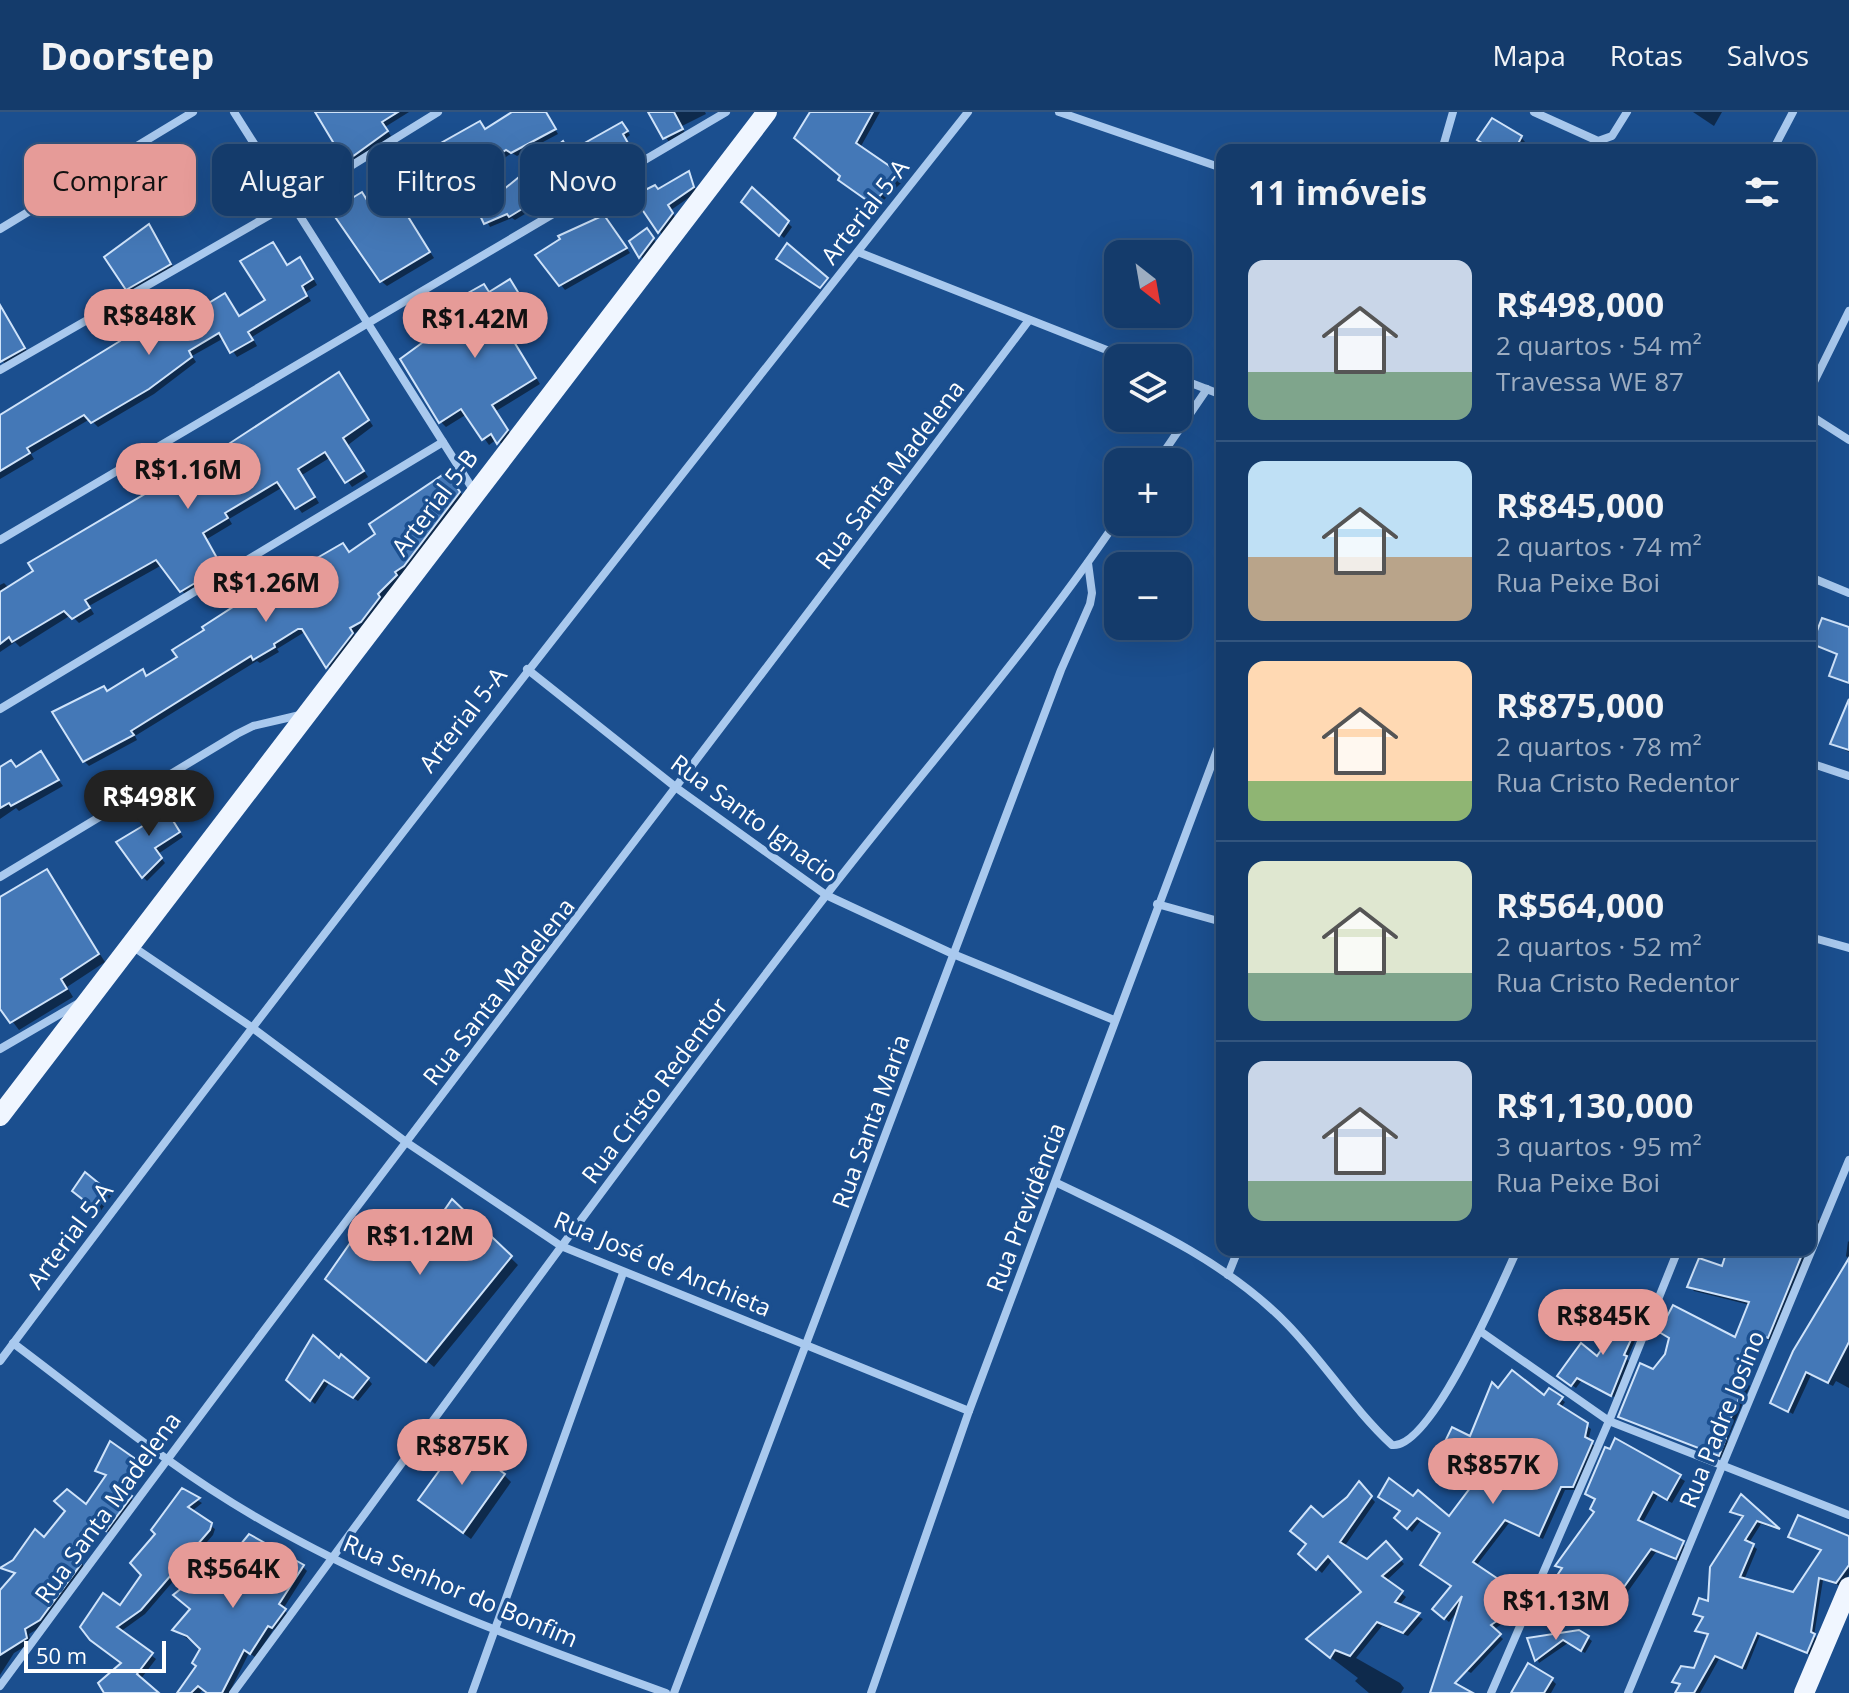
<!DOCTYPE html>
<html lang="pt">
<meta charset="utf-8">
<style>
:root{--surface:#143b6b;--page:#1d4271;--text:#f1f3f6;--muted:#9dadc1;--line:#33557e;--accent:#e69b98}
body{margin:0;font-family:"Open Sans",sans-serif;background:var(--page);color:var(--text);height:100vh;display:flex;flex-direction:column;font-size:30px;white-space:nowrap}
*{box-sizing:border-box;margin:0}
p{font-size:26px;color:var(--muted)}
.icon{flex:none;width:44px;height:44px;fill:none;stroke:currentColor;stroke-width:2;stroke-linecap:round;stroke-linejoin:round}
.map{position:relative;flex:1;overflow:hidden}
.drawer{position:absolute;left:1216px;top:32px;width:600px;height:1112px;display:flex;flex-direction:column;background:var(--surface);border-radius:16px;box-shadow:0 8px 32px #0002,0 0 0 2px var(--line)}
.drawer>*{flex:none}
.banner{position:absolute;left:24px;top:32px;width:760px;height:72px;display:flex;gap:16px}
.needle{width:52px;rotate:149deg}
.tools{position:absolute;left:1104px;top:128px;display:grid;gap:16px}
.tools a{display:grid;place-items:center;width:88px;height:88px;border-radius:16px;background:var(--surface);box-shadow:0 8px 32px #0002,0 0 0 2px var(--line);font-size:40px}
.scale{position:absolute;left:24px;bottom:20px;width:142px;box-sizing:border-box;padding-left:8px;border:4px solid #fff;border-top:0;font-size:22px;line-height:28px;white-space:nowrap;color:#fff;-webkit-text-stroke:6px #1b4f8f;paint-order:stroke}
.price{position:absolute;translate:-50% -68px;padding:0 18px;border-radius:28px;background:var(--accent);color:#111;font-size:26px;line-height:52px;filter:drop-shadow(0 2px 4px #0008)}
.price::after{content:'';position:absolute;left:50%;top:48px;width:24px;height:18px;margin-left:-12px;background:inherit;clip-path:polygon(0 0,100% 0,50% 100%)}
.price.on{background:#222;color:#fff}
ul{padding:0;list-style:none}
li{display:flex;align-items:center;gap:24px;height:200px;padding:0 32px}
li+li{border-top:2px solid var(--line)}
li span{display:grid;place-items:center;flex:none;width:224px;height:160px;border-radius:16px;color:#555}
li>.icon{margin-inline-start:auto}
span .icon{width:96px;height:96px;fill:#fffc;stroke-width:1}
li b{font-size:34px}
h2{display:flex;justify-content:space-between;align-items:center;height:96px;padding:0 32px;font-size:34px}
.chip{padding:0 28px;border-radius:16px;background:var(--surface);box-shadow:0 8px 32px #0002,0 0 0 2px var(--line);font-size:28px;line-height:72px}
.chip.on{background:var(--accent);color:#111}
header{display:flex;align-items:center;gap:48px;box-sizing:border-box;height:112px;padding:0 40px;background:var(--surface);border-bottom:2px solid var(--line)}
header strong{font-size:38px}
nav{display:flex;gap:44px;margin-inline-start:auto;font-size:28px}
.map>svg:first-child{display:block}
.shadow{fill:#0007}
.building{fill:#4478b7;stroke:#cfe3fa;stroke-width:2}
.lines{fill:none;stroke-linecap:round;stroke-linejoin:round}
.street{stroke:#a9c9ee;stroke-width:8}
.primary{stroke:#f0f6ff;stroke-width:20}
.labels{text-anchor:middle;dominant-baseline:central;stroke-width:7;stroke-linejoin:round;paint-order:stroke}
.street-label{font-size:24px;fill:#fff;stroke:#1b4f8f}
</style>
<header>
<strong>Doorstep</strong>
<nav><a>Mapa</a><a>Rotas</a><a>Salvos</a></nav>
</header>
<div class="map">
<svg width="1849" height="1581" viewBox="0 0 1849 1581">
<rect width="100%" height="100%" fill="#1b4f8f"/>
<!-- shadow -->
<g class="shadow">
<polygon points="315,0 409,0 385,15 391,24 350,53"/>
<polygon points="517,0 545,0 558,22 517,44 512,41 480,62 494,88 566,36 577,53 552,73 558,82 515,108 512,106 490,115 471,79 439,97 435,93 480,12 486,19"/>
<polygon points="649,0 705,0 706,2 682,14 685,22 669,30"/>
<polygon points="813,0 880,0 860,36 904,68 877,95 845,72"/>
<polygon points="1693,0 1722,0 1714,14"/>
<polygon points="625,16 630,23 625,27 636,46 623,52 611,36 589,52 577,37"/>
<polygon points="1521,25 1525,30 1521,38 1494,38"/>
<polygon points="688,62 697,80 671,98 676,107 663,124 636,85 658,79"/>
<polygon points="389,76 434,146 387,174 381,169 368,90"/>
<polygon points="752,78 792,115 784,126 748,94"/>
<polygon points="609,110 630,141 565,178 561,173"/>
<polygon points="149,114 174,156 132,181 127,176"/>
<polygon points="651,123 657,132 644,149 632,130"/>
<polygon points="272,132 288,154 300,147 305,152 317,173 306,180 311,189 252,225 257,234 237,245 224,226 192,244 196,250 154,282 98,315 90,307 31,342 34,347 0,367 0,304 144,215 150,222 230,189 240,205 268,189"/>
<polygon points="509,169 539,214 514,229 540,272 496,299 512,324 504,335 497,327 489,333 467,302 446,315 441,310 443,222 472,204 484,175 491,181"/>
<polygon points="5,204 28,241 6,253 0,246 0,207"/>
<polygon points="339,262 373,314 348,333 368,365 352,375 331,345 302,363 319,391 302,401 283,375 229,407 232,412 207,427 227,461 187,485 162,453 89,494 94,502 79,511 71,503 20,535 15,530 0,540 0,473 4,471 9,476 36,460 30,451 53,436 222,338"/>
<polygon points="452,367 464,386 409,458 398,465 401,469 382,488 384,491 366,514 354,522 357,527 332,559 307,521 303,521 277,537 279,540 260,551 257,549 135,624 137,628 89,654 84,649 108,581 142,560 148,565 179,546 256,483 263,492 307,467 343,433 350,441"/>
<polygon points="1849,514 1849,572 1831,563 1839,543 1814,532"/>
<polygon points="1849,613 1849,640 1832,632"/>
<polygon points="40,642 63,674 19,699 16,696 0,707 0,657 17,656"/>
<polygon points="163,693 183,725 158,742 165,751 147,769 143,765"/>
<polygon points="46,759 105,850 67,875 73,885 19,918 0,893 0,787"/>
<polygon points="106,1079 111,1084 100,1100 79,1084"/>
<polygon points="453,1090 518,1153 434,1255 335,1173 416,1144"/>
<polygon points="1810,1103 1822,1110 1810,1138"/>
<polygon points="1848,1129 1849,1130 1849,1147 1846,1144"/>
<polygon points="1729,1138 1810,1138 1772,1229 1761,1225 1747,1271 1750,1274 1727,1329 1730,1332 1723,1347 1620,1305 1667,1243 1671,1227 1661,1220 1736,1228 1750,1193 1694,1179 1690,1175 1723,1156"/>
<polygon points="1849,1149 1849,1276 1836,1269 1833,1274 1811,1263 1793,1302 1773,1291"/>
<polygon points="1638,1209 1642,1213 1627,1247 1630,1250 1616,1286 1582,1268 1576,1276 1564,1268 1597,1247"/>
<polygon points="368,1267 372,1272 358,1289 329,1271 315,1292 288,1268"/>
<polygon points="1498,1279 1561,1287 1565,1290 1561,1296 1591,1317 1588,1329 1595,1334 1577,1378 1565,1378 1543,1427 1509,1411 1476,1454 1510,1478 1495,1500 1506,1509 1493,1518 1503,1527 1471,1561 1448,1548 1460,1496 1449,1510 1438,1501 1453,1475 1442,1422 1421,1408 1412,1420 1400,1410 1413,1386 1450,1407 1481,1365 1441,1344 1471,1327"/>
<polygon points="1616,1329 1685,1369 1672,1391 1658,1383 1642,1412 1687,1435 1681,1450 1656,1440 1624,1485 1612,1479 1593,1497 1593,1501 1575,1511 1541,1492 1562,1459 1558,1454 1596,1401 1596,1388 1588,1381"/>
<polygon points="136,1349 140,1354 123,1379 135,1390 111,1422 105,1418 77,1439 85,1458 44,1513 29,1522 31,1531 14,1541 0,1563 0,1482 16,1463 3,1456 86,1395 108,1365 98,1358"/>
<polygon points="504,1363 511,1370 471,1427 428,1395"/>
<polygon points="1359,1372 1375,1390 1344,1435 1367,1449 1386,1432 1404,1452 1386,1469 1406,1485 1399,1494 1423,1507 1408,1524 1382,1514 1356,1546 1400,1571 1404,1576 1401,1581 1369,1581 1355,1569 1358,1566 1313,1532 1364,1480 1333,1447 1322,1461 1305,1446 1323,1408 1348,1387"/>
<polygon points="183,1379 202,1391 191,1400 215,1417 213,1423 145,1502 120,1520 156,1547 140,1568 156,1581 106,1581 123,1552 96,1531 144,1462 157,1422"/>
<polygon points="1742,1385 1777,1417 1761,1412 1749,1431 1757,1437 1744,1468 1794,1482 1822,1439 1791,1424 1849,1427 1849,1463 1841,1474 1823,1468 1814,1524 1818,1527 1811,1543 1760,1523 1746,1558 1719,1547 1700,1581 1677,1581 1681,1574 1674,1569 1695,1558 1709,1524 1697,1519 1704,1507 1696,1502 1710,1492 1744,1406 1732,1400"/>
<polygon points="212,1455 217,1464 303,1455 307,1459 283,1497 289,1503 277,1519 274,1517 255,1545 249,1541 229,1581 208,1581 203,1577 200,1581 179,1581 198,1554 203,1537 174,1518 192,1497"/>
<polygon points="1588,1526 1592,1529 1585,1541 1568,1531 1539,1551 1529,1528"/>
<polygon points="1552,1568 1556,1572 1551,1581 1513,1581"/>
</g>
<!-- building -->
<g class="building">
<polygon points="315,0 398,0 382,10 388,19 345,50"/>
<polygon points="512,0 546,0 556,17 511,41 506,38 477,57 492,87 563,29 574,48 550,68 555,77 509,105 507,102 484,112 467,76 434,94 409,49 480,9 485,17"/>
<polygon points="648,0 674,0 683,17 663,27"/>
<polygon points="810,0 873,0 856,31 901,62 872,92 838,68 840,64 794,26"/>
<polygon points="1492,6 1522,24 1515,38 1494,38 1477,28"/>
<polygon points="622,10 628,19 623,22 634,42 618,49 606,34 584,49 574,37"/>
<polygon points="689,59 694,75 668,93 673,101 658,121 633,84 655,73 658,77"/>
<polygon points="389,74 430,140 380,170 331,99 362,80 367,88"/>
<polygon points="752,75 789,109 779,124 741,90"/>
<polygon points="604,103 627,136 559,174 535,143 560,127 558,124"/>
<polygon points="149,112 171,152 126,178 104,145"/>
<polygon points="647,116 654,126 639,146 629,129"/>
<polygon points="273,130 287,153 300,145 313,167 302,174 307,184 248,220 253,228 230,241 219,221 189,239 192,245 149,277 91,311 84,303 27,336 30,341 0,359 0,303 120,229 117,224 134,214 138,216 144,212 149,221 199,190 202,195 225,181 239,204 265,188 240,149"/>
<polygon points="787,131 828,166 820,176 776,147"/>
<polygon points="510,167 535,208 510,223 536,266 492,293 508,318 497,332 491,322 482,328 461,297 439,311 400,247 441,217 442,220 470,203 459,186 484,172 489,180"/>
<polygon points="0,193 25,236 0,250"/>
<polygon points="339,260 369,308 343,326 364,359 345,371 325,340 298,357 315,385 295,397 277,370 225,401 228,406 203,421 222,455 180,480 156,448 85,488 90,496 72,507 64,499 12,530 9,525 0,532 0,480 33,459 28,451 221,337"/>
<polygon points="447,360 460,380 404,454 395,460 397,463 378,482 380,485 361,510 350,516 353,521 326,556 302,517 298,517 274,532 275,535 253,548 251,544 131,619 134,623 83,650 52,600 104,574 107,579 143,557 146,564 177,545 172,538 204,518 202,515 256,480 262,490 304,466 298,457 343,431 349,440 375,422 369,412"/>
<polygon points="1822,506 1849,515 1849,571 1829,564 1837,542 1812,532"/>
<polygon points="1849,587 1849,638 1830,632"/>
<polygon points="41,639 59,668 11,694 9,691 0,696 0,655 11,648 16,655"/>
<polygon points="159,686 180,720 155,736 162,746 142,766 116,730 146,712 138,699"/>
<polygon points="47,757 99,842 61,867 67,877 10,911 0,897 0,785"/>
<polygon points="85,1060 107,1078 95,1097 72,1079"/>
<polygon points="452,1087 512,1144 426,1250 325,1167 369,1104 415,1141"/>
<polygon points="1727,1138 1804,1138 1768,1226 1756,1222 1743,1266 1747,1268 1723,1324 1726,1326 1719,1344 1618,1305 1640,1251 1653,1257 1665,1242 1669,1226 1659,1220 1673,1193 1735,1225 1749,1190 1687,1175 1699,1146 1722,1154"/>
<polygon points="1849,1146 1849,1230 1828,1271 1806,1260 1788,1300 1770,1291 1793,1239"/>
<polygon points="1618,1196 1640,1208 1624,1243 1627,1244 1611,1284 1577,1266 1571,1274 1557,1264 1581,1231 1597,1244 1616,1216 1611,1212"/>
<polygon points="313,1223 339,1246 341,1242 369,1266 353,1286 324,1268 310,1289 286,1268"/>
<polygon points="1512,1258 1544,1283 1549,1276 1563,1285 1558,1292 1588,1311 1585,1325 1593,1329 1573,1375 1561,1375 1539,1424 1505,1408 1473,1450 1507,1473 1492,1495 1504,1504 1491,1513 1501,1522 1455,1571 1473,1581 1430,1581 1462,1484 1444,1507 1432,1497 1451,1474 1420,1453 1440,1421 1417,1406 1407,1417 1394,1406 1400,1399 1378,1385 1389,1366 1413,1384 1418,1378 1449,1404 1479,1364 1438,1344 1452,1315 1470,1324 1492,1270 1498,1276"/>
<polygon points="1615,1326 1681,1363 1667,1388 1653,1380 1638,1408 1684,1429 1676,1447 1651,1437 1619,1482 1607,1475 1589,1492 1590,1497 1570,1508 1538,1492 1562,1456 1555,1454 1594,1400 1590,1397 1595,1387 1585,1382 1605,1335 1610,1337"/>
<polygon points="110,1329 137,1348 119,1374 132,1384 106,1419 99,1414 73,1433 81,1452 40,1508 25,1517 27,1526 0,1543 0,1478 15,1461 0,1456 13,1448 35,1417 44,1425 65,1399 54,1389 67,1377 86,1392 106,1363 95,1359"/>
<polygon points="460,1330 505,1362 463,1421 418,1388"/>
<polygon points="1359,1369 1372,1384 1340,1430 1367,1447 1386,1429 1402,1447 1382,1464 1403,1479 1395,1490 1420,1501 1403,1521 1377,1510 1350,1544 1335,1538 1330,1546 1306,1527 1361,1480 1328,1444 1316,1458 1298,1442 1306,1432 1290,1419 1311,1394 1323,1405 1347,1385"/>
<polygon points="182,1376 200,1386 188,1395 212,1411 210,1418 141,1498 117,1515 153,1541 137,1562 159,1581 104,1581 98,1571 121,1551 90,1528 80,1515 103,1481 120,1493 141,1463 130,1451 155,1422 151,1418"/>
<polygon points="1741,1382 1780,1417 1757,1409 1745,1428 1754,1432 1740,1465 1793,1480 1821,1438 1788,1425 1798,1403 1849,1424 1849,1453 1836,1471 1819,1466 1811,1520 1815,1522 1807,1541 1757,1521 1742,1556 1715,1544 1694,1581 1675,1581 1680,1572 1672,1570 1681,1554 1694,1556 1708,1522 1695,1519 1703,1505 1693,1502 1699,1486 1708,1489 1710,1455 1743,1404 1730,1400"/>
<polygon points="249,1422 304,1453 279,1492 286,1497 272,1516 268,1514 250,1542 244,1538 222,1581 207,1581 198,1574 191,1581 177,1581 196,1554 192,1551 200,1537 187,1524 172,1518 190,1497 173,1483 212,1452 215,1464"/>
<polygon points="1579,1518 1589,1524 1581,1539 1563,1528 1535,1549 1527,1526"/>
<polygon points="1528,1551 1553,1566 1544,1581 1511,1581"/>
</g>
<g class="lines">
<!-- street -->
<g class="street">
<polyline points="234,0 474,379"/>
<polyline points="1059,0 1222,56"/>
<polyline points="1534,0 1598,29 1612,24 1627,0"/>
<polyline points="1442,38 1453,0"/>
<polyline points="1773,38 1793,0"/>
<polyline points="0,117 193,0"/>
<polyline points="858,140 1127,246"/>
<polyline points="0,258 291,91 438,0"/>
<polyline points="1178,266 1222,283"/>
<polyline points="1810,278 1849,199"/>
<polyline points="1810,303 1849,328"/>
<polyline points="1157,350 1207,277"/>
<polyline points="0,428 726,0"/>
<polyline points="1810,465 1849,481"/>
<polyline points="527,557 678,677 826,783 953,842 1114,908"/>
<polyline points="0,597 443,330"/>
<polyline points="1810,651 1849,664"/>
<polyline points="0,765 237,622 253,614 300,603"/>
<polyline points="1157,792 1222,810"/>
<polyline points="1810,825 1849,836"/>
<polyline points="132,834 250,914 406,1030 561,1134 969,1299"/>
<polyline points="0,937 79,891"/>
<path d="M1057,1071C1136,1109 1224,1147 1287,1212C1324,1250 1353,1297 1392,1333C1431,1338 1501,1173 1517,1138"/>
<polyline points="1228,1163 1238,1138"/>
<polyline points="1480,1219 1609,1309 1849,1403"/>
<path d="M13,1231C92,1290 169,1355 254,1404C383,1479 526,1531 666,1581"/>
<path d="M0,1249C316,827 641,413 968,0"/>
<path d="M0,1574C337,1114 687,664 1029,208"/>
<path d="M233,1581C429,1315 622,1048 824,786C922,659 1028,540 1118,407"/>
<polyline points="472,1581 623,1161"/>
<polyline points="674,1581 1061,558 1090,492 1092,481 1088,451"/>
<polyline points="871,1581 969,1299 1222,625"/>
<polyline points="1491,1581 1609,1309 1678,1138"/>
<polyline points="1628,1581 1849,1048"/>
</g>
<!-- primary -->
<g class="primary">
<polyline points="0,1004 767,0"/>
<polyline points="1804,1581 1849,1475"/>
</g>
</g>
<g class="labels">
<!-- street labels -->
<g class="street-label">
<text transform="translate(864 99) rotate(-52)">Arterial 5-A</text>
<text transform="translate(889 362) rotate(-53)">Rua Santa Madelena</text>
<text transform="translate(434 390) rotate(-53)">Arterial 5-B</text>
<text transform="translate(462 607) rotate(-52)">Arterial 5-A</text>
<text transform="translate(755 706) rotate(36)">Rua Santo Ignacio</text>
<text transform="translate(498 879) rotate(-52)">Rua Santa Madelena</text>
<text transform="translate(654 978) rotate(-53)">Rua Cristo Redentor</text>
<text transform="translate(870 1009) rotate(-70)">Rua Santa Maria</text>
<text transform="translate(1025 1095) rotate(-69)">Rua Previdência</text>
<text transform="translate(69 1123) rotate(-53)">Arterial 5-A</text>
<text transform="translate(663 1151) rotate(23)">Rua José de Anchieta</text>
<text transform="translate(1721 1307) rotate(-68)">Rua Padre Josino</text>
<text transform="translate(107 1395) rotate(-54)">Rua Santa Madelena</text>
<text transform="translate(461 1478) rotate(23)">Rua Senhor do Bonfim</text>
</g>
</g>
</svg>
<div class="tools">
<a><svg class="needle" viewBox="-14 -14 28 28"><path d="M0-13l5 13h-10z" fill="#e53935"/><path d="M0 13l5-13h-10z" fill="#9dadc1"/></svg></a>
<a><svg class="icon" aria-label="layers" viewBox="0 0 24 24"><path d="M12 4l9 5-9 5-9-5zM3 14l9 5 9-5"/></svg></a>
<a>+</a>
<a>−</a>
</div>
<div class="scale">50 m</div>
<b class="price" style="left:149px;top:245px">R$848K</b>
<b class="price" style="left:475px;top:248px">R$1.42M</b>
<b class="price" style="left:188px;top:399px">R$1.16M</b>
<b class="price" style="left:266px;top:512px">R$1.26M</b>
<b class="price on" style="left:149px;top:726px">R$498K</b>
<b class="price" style="left:420px;top:1165px">R$1.12M</b>
<b class="price" style="left:1603px;top:1245px">R$845K</b>
<b class="price" style="left:462px;top:1375px">R$875K</b>
<b class="price" style="left:1493px;top:1394px">R$857K</b>
<b class="price" style="left:233px;top:1498px">R$564K</b>
<b class="price" style="left:1556px;top:1530px">R$1.13M</b>
<div class="banner">
<a class="chip on">Comprar</a>
<a class="chip">Alugar</a>
<a class="chip">Filtros</a>
<a class="chip">Novo</a>
</div>
<section class="drawer">
<h2>11 imóveis<svg class="icon" aria-label="filters" viewBox="0 0 24 24"><path d="M4 7h16M4 17h16"/><circle cx="9" cy="7" r="2"/><circle cx="15" cy="17" r="2"/></svg></h2>
<ul>
<li><span style="background:linear-gradient(#c9d6e8 70%,#7fa58c 0)"><svg class="icon" aria-label="home" viewBox="0 0 24 24"><path d="M3 11l9-7 9 7M6 9v11h12V9"/></svg></span><div><b>R$498,000</b><p>2 quartos · 54 m²</p><p>Travessa WE 87</p></div></li>
<li><span style="background:linear-gradient(#bfe0f5 60%,#b9a48a 0)"><svg class="icon" aria-label="home" viewBox="0 0 24 24"><path d="M3 11l9-7 9 7M6 9v11h12V9"/></svg></span><div><b>R$845,000</b><p>2 quartos · 74 m²</p><p>Rua Peixe Boi</p></div></li>
<li><span style="background:linear-gradient(#ffd9b3 75%,#8fb573 0)"><svg class="icon" aria-label="home" viewBox="0 0 24 24"><path d="M3 11l9-7 9 7M6 9v11h12V9"/></svg></span><div><b>R$875,000</b><p>2 quartos · 78 m²</p><p>Rua Cristo Redentor</p></div></li>
<li><span style="background:linear-gradient(#dfe7d0 70%,#7fa58c 0)"><svg class="icon" aria-label="home" viewBox="0 0 24 24"><path d="M3 11l9-7 9 7M6 9v11h12V9"/></svg></span><div><b>R$564,000</b><p>2 quartos · 52 m²</p><p>Rua Cristo Redentor</p></div></li>
<li><span style="background:linear-gradient(#c9d6e8 75%,#7fa58c 0)"><svg class="icon" aria-label="home" viewBox="0 0 24 24"><path d="M3 11l9-7 9 7M6 9v11h12V9"/></svg></span><div><b>R$1,130,000</b><p>3 quartos · 95 m²</p><p>Rua Peixe Boi</p></div></li>
</ul>
</section>
</div>
